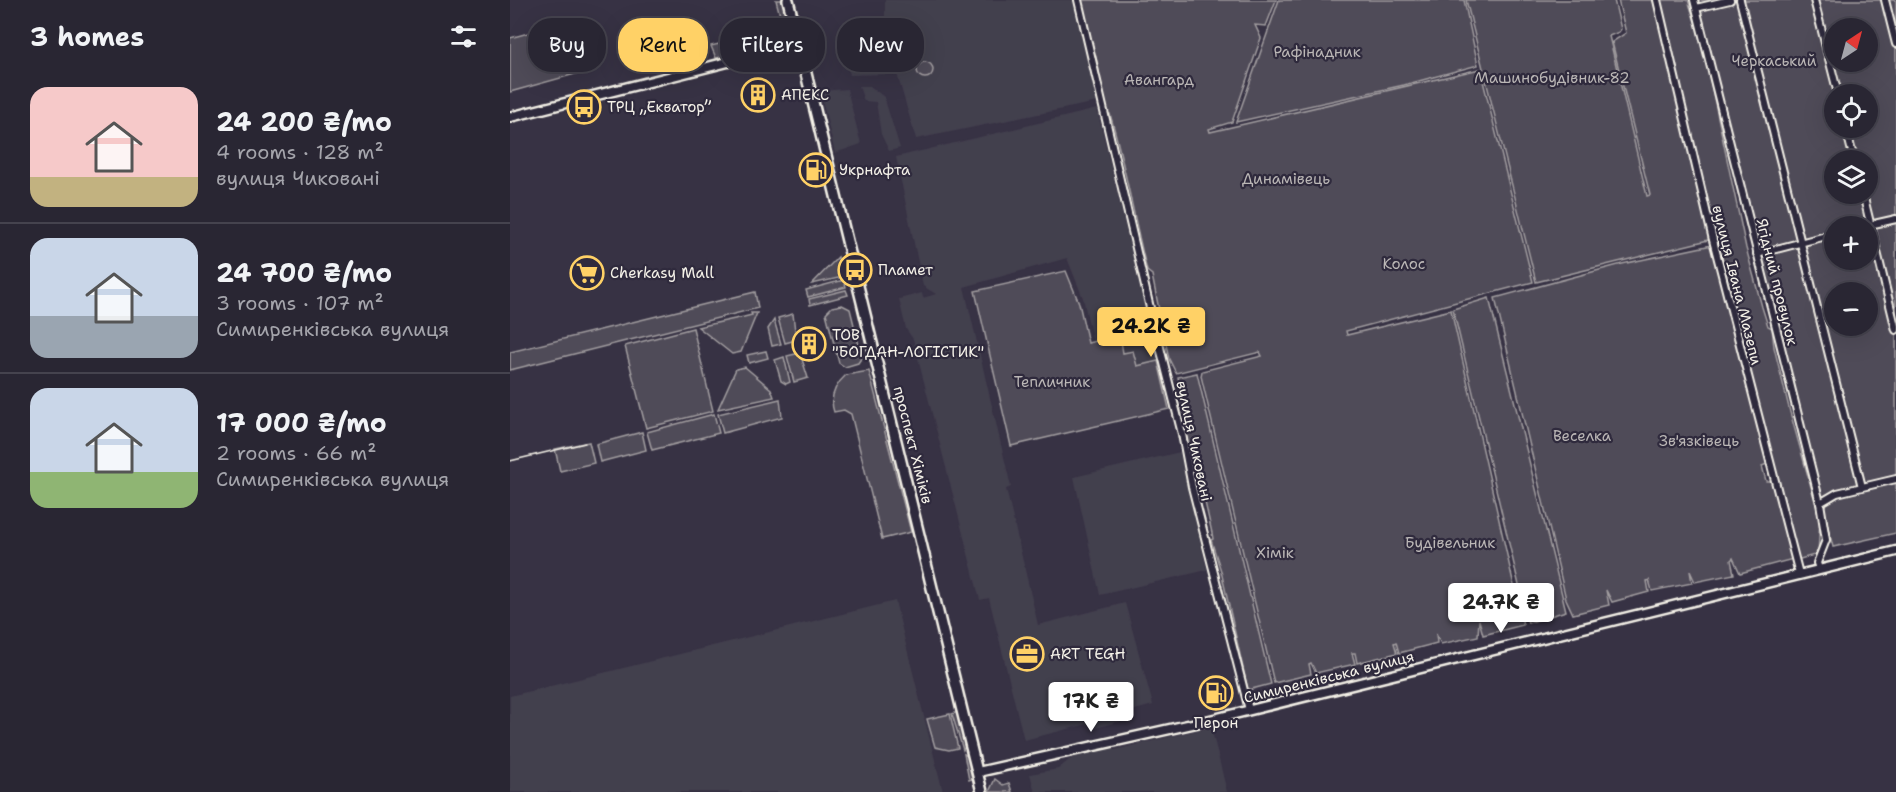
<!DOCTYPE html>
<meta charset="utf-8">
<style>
:root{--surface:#292633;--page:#312e3b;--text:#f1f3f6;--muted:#a5a5ac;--line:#45434e;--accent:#ffd166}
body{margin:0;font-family:"Shantell Sans",sans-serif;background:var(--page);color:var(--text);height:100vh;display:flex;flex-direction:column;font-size:22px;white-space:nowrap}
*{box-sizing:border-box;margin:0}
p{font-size:20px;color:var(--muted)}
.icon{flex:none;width:33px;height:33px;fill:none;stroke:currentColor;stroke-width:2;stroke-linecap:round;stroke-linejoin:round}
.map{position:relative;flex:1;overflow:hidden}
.panel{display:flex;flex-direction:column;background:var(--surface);width:510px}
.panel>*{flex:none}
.hud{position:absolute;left:18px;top:18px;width:570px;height:54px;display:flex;gap:12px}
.needle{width:39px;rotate:36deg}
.fabs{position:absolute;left:1314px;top:18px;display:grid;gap:12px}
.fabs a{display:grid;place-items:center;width:54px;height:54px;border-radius:50%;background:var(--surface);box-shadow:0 6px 24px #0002,0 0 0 2px var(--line);font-size:30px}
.price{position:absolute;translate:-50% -51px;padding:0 14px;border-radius:6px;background:#fff;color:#222;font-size:20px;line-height:39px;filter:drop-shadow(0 2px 3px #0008)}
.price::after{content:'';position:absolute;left:50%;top:36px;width:18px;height:14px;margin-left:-9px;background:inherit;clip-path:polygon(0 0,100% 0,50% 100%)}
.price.selected{background:var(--accent);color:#111}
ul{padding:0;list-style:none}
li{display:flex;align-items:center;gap:18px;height:150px;padding:0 30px}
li+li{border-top:2px solid var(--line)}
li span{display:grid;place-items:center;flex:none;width:168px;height:120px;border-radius:18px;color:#555}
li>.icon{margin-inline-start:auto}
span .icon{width:72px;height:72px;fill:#fffc;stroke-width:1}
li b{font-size:26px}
h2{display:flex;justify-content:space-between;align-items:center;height:72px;padding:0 30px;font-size:26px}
.pill{padding:0 21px;border-radius:24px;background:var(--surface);box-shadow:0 6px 24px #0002,0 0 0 2px var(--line);font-size:21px;line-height:54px}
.pill.selected{background:var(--accent);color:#111}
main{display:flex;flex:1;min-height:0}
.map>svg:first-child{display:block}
.built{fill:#433f4e}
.green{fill:#504b59;stroke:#a29ea0;stroke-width:1.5;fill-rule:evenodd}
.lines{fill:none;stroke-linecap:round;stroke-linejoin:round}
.minor-casing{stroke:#f4f1e8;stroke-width:10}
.secondary-casing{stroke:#f4f1e8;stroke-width:13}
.primary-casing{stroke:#f4f1e8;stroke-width:14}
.minor{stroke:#2f2a3d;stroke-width:6}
.secondary{stroke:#2f2a3d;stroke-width:8}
.primary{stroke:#2f2a3d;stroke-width:9}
.rail{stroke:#f4f1e8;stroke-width:1.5}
.labels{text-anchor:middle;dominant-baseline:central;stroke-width:4.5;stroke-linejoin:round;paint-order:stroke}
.park-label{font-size:15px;fill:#bbb7b6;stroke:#2f2a3d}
.poi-label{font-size:15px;fill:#f4f1e8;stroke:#2f2a3d;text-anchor:start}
.street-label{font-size:15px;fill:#f4f1e8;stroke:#2f2a3d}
</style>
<main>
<section class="panel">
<h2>3 homes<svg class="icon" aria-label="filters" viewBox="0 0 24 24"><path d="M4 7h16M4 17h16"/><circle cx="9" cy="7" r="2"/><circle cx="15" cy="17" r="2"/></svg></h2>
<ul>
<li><span style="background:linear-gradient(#f6c9c9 75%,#c2b280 0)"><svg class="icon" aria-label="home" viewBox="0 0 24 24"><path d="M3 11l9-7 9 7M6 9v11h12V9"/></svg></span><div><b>24 200 ₴/mo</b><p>4 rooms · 128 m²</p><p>вулиця Чиковані</p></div></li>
<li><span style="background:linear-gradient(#c9d6e8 65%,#9aa5b1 0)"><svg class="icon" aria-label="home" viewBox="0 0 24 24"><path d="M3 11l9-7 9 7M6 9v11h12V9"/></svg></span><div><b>24 700 ₴/mo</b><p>3 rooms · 107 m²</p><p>Симиренківська вулиця</p></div></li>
<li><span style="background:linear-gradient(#c9d6e8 70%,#8fb573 0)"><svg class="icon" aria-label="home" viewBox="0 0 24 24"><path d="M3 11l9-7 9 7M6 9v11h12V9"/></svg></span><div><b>17 000 ₴/mo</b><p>2 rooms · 66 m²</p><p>Симиренківська вулиця</p></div></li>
</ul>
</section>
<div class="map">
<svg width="1386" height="792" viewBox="0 0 1386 792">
<rect width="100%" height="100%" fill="#373244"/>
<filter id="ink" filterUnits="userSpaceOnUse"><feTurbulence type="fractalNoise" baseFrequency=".0167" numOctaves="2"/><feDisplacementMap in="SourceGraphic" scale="12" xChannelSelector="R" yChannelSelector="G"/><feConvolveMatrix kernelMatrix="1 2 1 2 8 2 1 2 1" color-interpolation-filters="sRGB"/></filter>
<g filter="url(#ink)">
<!-- built -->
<g class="built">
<polygon points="375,0 563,0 587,102 406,139 387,74 340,75 331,39 375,31"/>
<polygon points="349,86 360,86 374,97 390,148 379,151 371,134 366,102 354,101"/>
<polygon points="337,89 351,144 325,153 310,91"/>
<polygon points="587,109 648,361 627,367 613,353 609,335 583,342 573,298 557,258 454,287 501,487 496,489 528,625 615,603 643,705 614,713 614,720 586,728 582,723 514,740 479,598 470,600 403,339 396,329 389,299 412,293 413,298 426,294 413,286 386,157"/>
<polygon points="670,452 697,570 590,595 564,477"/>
<polygon points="385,601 433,792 0,792 0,696"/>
<polygon points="701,727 717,792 525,792 520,774 548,769 564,756 599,747 604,750"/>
</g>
<!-- green -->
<g class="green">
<polygon points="266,0 273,0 280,25 273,27"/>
<path d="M570,0H766L756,26L745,25L751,38L722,122L699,129L700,132L970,69L1023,282L836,331L837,335L941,310L1013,625L973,635L969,620L968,636L931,644L926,634L927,643L889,653L886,642L884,643L887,653L847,663L845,653H842L845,664L806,673L801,663L799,664L801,674L764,683L691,376L692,371L752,356L750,352L666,373L659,359L642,275L637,271C624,218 615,165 600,114H596L588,65Z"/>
<polygon points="769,0 954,0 968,65 894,85 726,122"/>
<polygon points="956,0 1104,0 1111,29 1109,32 1099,36 1137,196 1140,195 1102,42 1116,33 1108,0 1143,0 1200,237 1198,240 1026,282"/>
<polygon points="1150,0 1178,0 1193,47 1236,248 1252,307 1258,326 1262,328 1264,347 1280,412 1310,519 1308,554 1290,559 1288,559 1210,256"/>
<path d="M1187,0H1386V533L1323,547ZM1324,28H1358V62H1324ZM1324,94H1358V128H1324ZM1324,160H1358V194H1324ZM1324,226H1358V260H1324ZM1324,292H1358V326H1324Z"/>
<polygon points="62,21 76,71 0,92 0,38"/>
<polygon points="280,28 280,38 259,47 249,47 243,36"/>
<polygon points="221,41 228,54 206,58 201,46"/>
<circle cx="415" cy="70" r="8"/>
<polygon points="312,156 318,179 314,182 309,179 305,161 307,157"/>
<polygon points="1202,245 1250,433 1257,464 1252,466 1256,481 1261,481 1283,559 1230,573 1223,558 1221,560 1224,574 1185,582 1180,571 1182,583 1142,591 1139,580 1137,581 1139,592 1102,602 1096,590 1099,605 1063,614 1056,599 985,298 1112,264"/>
<polygon points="328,257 333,277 302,284"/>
<polygon points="556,271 569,303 578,343 610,335 613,353 623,351 627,366 648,361 659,409 501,446 465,291"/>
<polygon points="334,280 336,287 298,297 296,290"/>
<polygon points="336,290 338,295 300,305 299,299"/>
<polygon points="245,292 248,308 0,370 0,352"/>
<polygon points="979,298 1056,611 1018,623 943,309"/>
<polygon points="332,305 340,309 352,357 348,363 335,367 329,363 316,313 322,307"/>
<polygon points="241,313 247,313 231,352 222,354 188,327 234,317 242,315"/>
<polygon points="283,314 286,340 275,343 268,318"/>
<polygon points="264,320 271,344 262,346 258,329"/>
<polygon points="183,328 203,411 136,428 115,346"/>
<polygon points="256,351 258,358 239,363 237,355"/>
<polygon points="290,353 298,378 284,382 277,356"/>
<polygon points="274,357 280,382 276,384 271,381 265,360"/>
<polygon points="235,367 261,389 264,397 208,409 226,369"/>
<path d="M359,371L401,532L372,539L341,414L334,410L324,412C319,397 325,385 336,375Z"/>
<polygon points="687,373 761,684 738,690 711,571 701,540 703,539 702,533 685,458 681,458 670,411 674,409 668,377"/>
<polygon points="270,399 272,417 213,433 208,414"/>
<polygon points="204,414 209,433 142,450 137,432"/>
<polygon points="132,432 136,450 90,462 86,444"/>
<polygon points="79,442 84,463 50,471 45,449"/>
<polygon points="448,712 456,745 453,750 442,714"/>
<polygon points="440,714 448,748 439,750 425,747 417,719"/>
<polygon points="454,754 459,757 464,778 459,780"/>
<polygon points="485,779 493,785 499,783 502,792 479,792"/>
</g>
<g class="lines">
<!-- minor casing -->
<g class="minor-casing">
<g id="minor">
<polyline points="568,0 640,308 672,434 682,487 739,710"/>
<polyline points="1147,0 1203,240 1289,574"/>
<polyline points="1184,0 1310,503 1316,540 1307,563 1309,569"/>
<polyline points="1230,0 1352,487"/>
<polyline points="1304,0 1328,94"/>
<polyline points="1375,0 1386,44"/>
<polyline points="1186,8 1220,0"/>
<polyline points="1336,128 1344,160"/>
<polyline points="1353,194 1386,330"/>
<polyline points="1355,226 1386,219"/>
<polyline points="1247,254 1324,234"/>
<polyline points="1310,503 1327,493 1386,479"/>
</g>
</g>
<!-- secondary casing -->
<g class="secondary-casing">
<g id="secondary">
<polyline points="0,117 289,44"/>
<polyline points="468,772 700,720 1386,551"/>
</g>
</g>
<!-- primary casing -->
<g class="primary-casing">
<polyline id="primary" points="278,0 472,792"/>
</g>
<!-- minor -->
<use href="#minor" class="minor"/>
<!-- secondary -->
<use href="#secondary" class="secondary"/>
<!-- primary -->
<use href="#primary" class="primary"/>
<!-- rail -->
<polyline class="rail" points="0,461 75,443"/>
</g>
</g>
<!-- icons -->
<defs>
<g id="building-ring" transform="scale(1.725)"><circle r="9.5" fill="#2f2a3d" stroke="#ffd166" stroke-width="1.5"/><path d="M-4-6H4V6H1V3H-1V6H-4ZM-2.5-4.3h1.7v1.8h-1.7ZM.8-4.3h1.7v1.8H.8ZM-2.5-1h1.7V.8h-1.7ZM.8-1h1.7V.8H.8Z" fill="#ffd166"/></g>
<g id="bus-ring" transform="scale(1.725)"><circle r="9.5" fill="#2f2a3d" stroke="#ffd166" stroke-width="1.5"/><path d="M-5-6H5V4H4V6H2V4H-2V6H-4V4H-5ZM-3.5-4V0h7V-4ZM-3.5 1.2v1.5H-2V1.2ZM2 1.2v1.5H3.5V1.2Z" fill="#ffd166"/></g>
<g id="fuel-ring" transform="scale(1.725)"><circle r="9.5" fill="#2f2a3d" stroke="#ffd166" stroke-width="1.5"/><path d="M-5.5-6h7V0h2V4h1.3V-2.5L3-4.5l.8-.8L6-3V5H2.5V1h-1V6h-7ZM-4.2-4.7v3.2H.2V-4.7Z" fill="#ffd166"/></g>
<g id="supermarket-ring" transform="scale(1.725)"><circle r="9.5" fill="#2f2a3d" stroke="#ffd166" stroke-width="1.5"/><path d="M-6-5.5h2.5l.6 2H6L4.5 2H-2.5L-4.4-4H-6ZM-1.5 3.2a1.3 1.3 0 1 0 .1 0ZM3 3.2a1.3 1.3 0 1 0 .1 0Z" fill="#ffd166"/></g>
<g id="office-ring" transform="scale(1.725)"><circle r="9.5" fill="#2f2a3d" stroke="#ffd166" stroke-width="1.5"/><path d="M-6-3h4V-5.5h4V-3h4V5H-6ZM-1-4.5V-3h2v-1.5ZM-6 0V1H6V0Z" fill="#ffd166"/></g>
</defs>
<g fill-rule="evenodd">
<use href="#building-ring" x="248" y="95"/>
<use href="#bus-ring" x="74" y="107"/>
<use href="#fuel-ring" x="306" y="170"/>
<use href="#bus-ring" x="345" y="270"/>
<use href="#supermarket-ring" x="77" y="273"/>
<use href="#building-ring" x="299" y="344"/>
<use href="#office-ring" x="517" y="654"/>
<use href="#fuel-ring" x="706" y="693"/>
</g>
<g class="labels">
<!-- park labels -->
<g class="park-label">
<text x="807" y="52">Рафінадник</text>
<text x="1264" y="61">Черкаський</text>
<text x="1042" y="78">Машинобудівник-82</text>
<text x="649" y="80">Авангард</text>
<text x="776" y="179">Динамівець</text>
<text x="894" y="264">Колос</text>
<text x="542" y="382">Тепличник</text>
<text x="1072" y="436">Веселка</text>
<text x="1189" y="441">Зв'язківець</text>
<text x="940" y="543">Будівельник</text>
<text x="765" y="553">Хімік</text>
</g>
<!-- poi labels -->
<g class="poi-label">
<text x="271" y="95">АПЕКС</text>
<text x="97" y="107">ТРЦ „Екватор”</text>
<text x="329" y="170">Укрнафта</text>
<text x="368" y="270">Пламет</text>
<text x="100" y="273">Cherkasy Mall</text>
<text x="322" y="335">ТОВ<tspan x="322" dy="17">"БОГДАН-ЛОГІСТИК"</tspan></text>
<text x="540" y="654">ART TEGH</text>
<text x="706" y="723" text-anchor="middle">Перон</text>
</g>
<!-- street labels -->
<g class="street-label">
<text transform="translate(1267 282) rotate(76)">Ягідний провулок</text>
<text transform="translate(1227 285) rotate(76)">вулиця Івана Мазепи</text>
<text transform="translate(684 441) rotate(78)">вулиця Чиковані</text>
<text transform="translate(403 445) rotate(76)">проспект Хіміків</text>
<text transform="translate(819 677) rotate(-14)">Симиренківська вулиця</text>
</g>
</g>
</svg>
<div class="fabs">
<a><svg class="needle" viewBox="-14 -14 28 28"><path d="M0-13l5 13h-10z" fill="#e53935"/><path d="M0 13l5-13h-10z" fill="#a5a5ac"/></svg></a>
<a><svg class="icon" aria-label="locate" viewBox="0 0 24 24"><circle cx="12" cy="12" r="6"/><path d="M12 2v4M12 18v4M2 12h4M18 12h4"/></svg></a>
<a><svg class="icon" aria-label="layers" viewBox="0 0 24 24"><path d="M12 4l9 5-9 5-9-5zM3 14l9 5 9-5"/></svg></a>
<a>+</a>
<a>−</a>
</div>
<b class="price selected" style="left:641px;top:358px">24.2K ₴</b>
<b class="price" style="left:991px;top:634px">24.7K ₴</b>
<b class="price" style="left:581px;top:733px">17K ₴</b>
<div class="hud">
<a class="pill">Buy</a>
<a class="pill selected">Rent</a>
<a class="pill">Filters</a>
<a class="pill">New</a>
</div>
</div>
</main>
